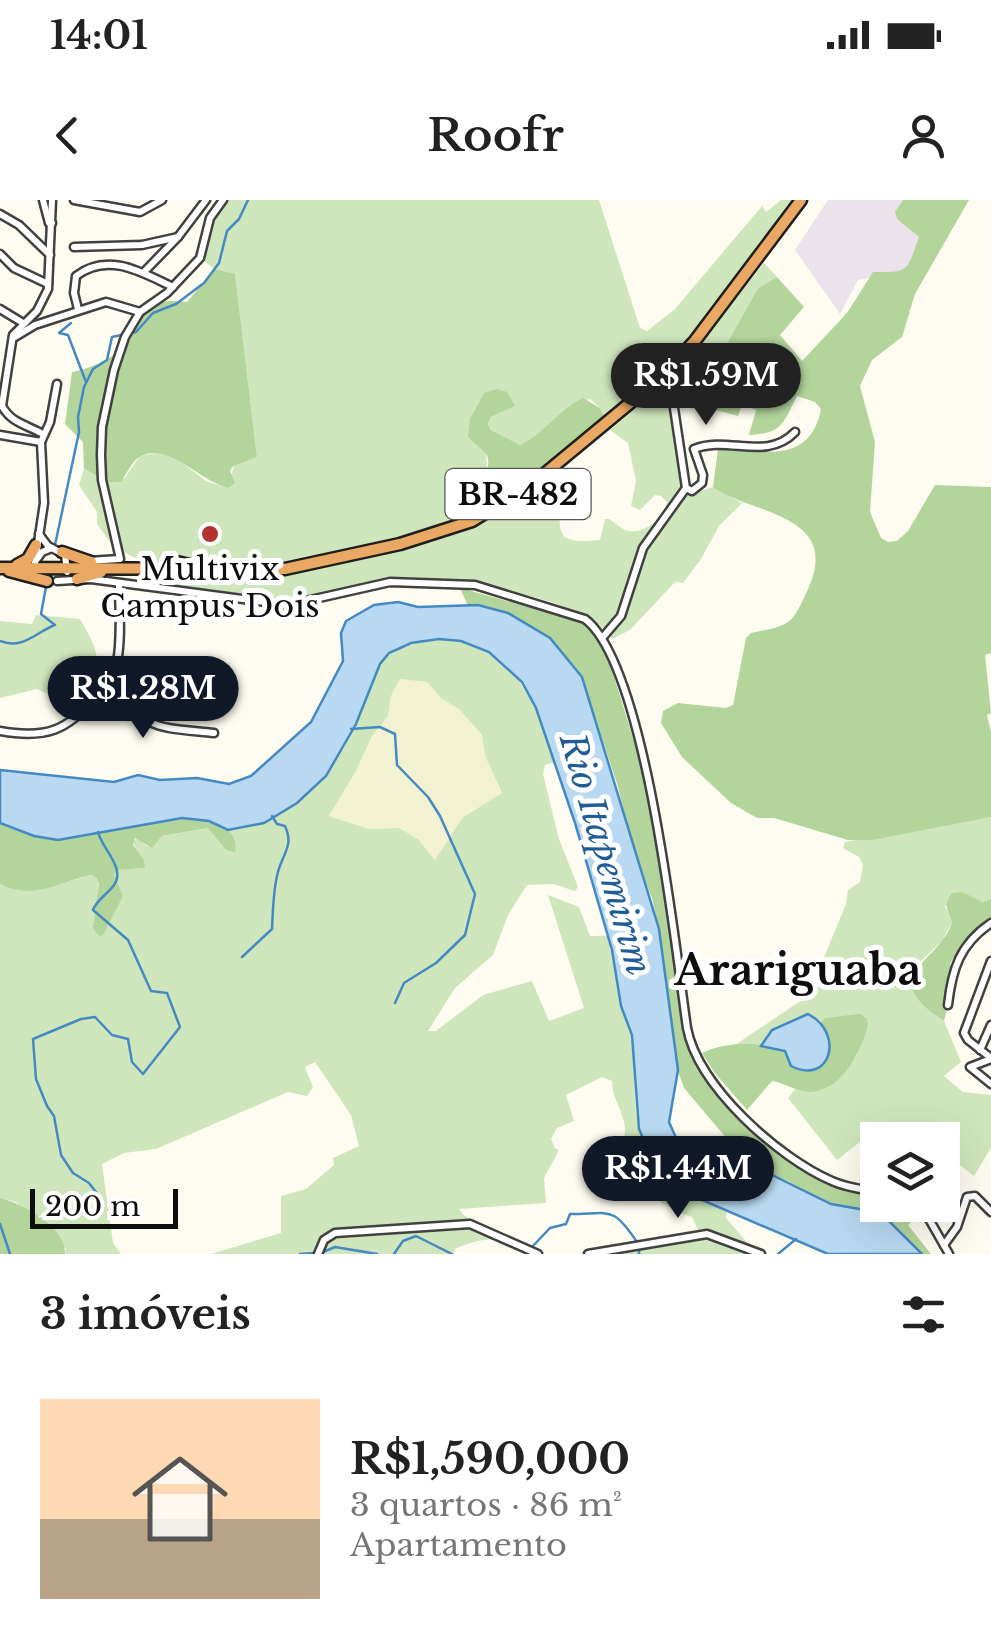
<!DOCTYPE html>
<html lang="pt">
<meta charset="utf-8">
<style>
:root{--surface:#fff;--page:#f2f2f2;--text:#222;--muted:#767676;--line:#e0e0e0;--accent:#111827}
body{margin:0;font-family:"Libre Baskerville",serif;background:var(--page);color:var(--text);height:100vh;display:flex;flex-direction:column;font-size:38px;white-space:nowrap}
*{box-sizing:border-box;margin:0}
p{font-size:32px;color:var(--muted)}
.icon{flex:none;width:55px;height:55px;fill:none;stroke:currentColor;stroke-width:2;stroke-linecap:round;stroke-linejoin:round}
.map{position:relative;height:1054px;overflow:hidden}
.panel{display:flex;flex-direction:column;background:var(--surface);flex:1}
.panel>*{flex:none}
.buttons{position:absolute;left:860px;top:922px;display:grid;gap:20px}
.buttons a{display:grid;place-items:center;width:100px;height:100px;border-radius:0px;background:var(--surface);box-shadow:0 10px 40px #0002;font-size:50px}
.scale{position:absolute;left:30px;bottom:25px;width:148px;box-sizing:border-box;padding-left:10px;border:5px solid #0e0e0e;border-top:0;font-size:28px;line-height:35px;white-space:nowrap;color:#0e0e0e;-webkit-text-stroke:8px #fff;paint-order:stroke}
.price{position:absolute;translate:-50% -85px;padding:0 22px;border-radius:35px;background:var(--accent);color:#fff;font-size:32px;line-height:65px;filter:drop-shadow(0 2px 5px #0008)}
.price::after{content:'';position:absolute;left:50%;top:60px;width:30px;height:22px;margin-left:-15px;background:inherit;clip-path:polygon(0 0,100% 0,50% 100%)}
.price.selected{background:#222;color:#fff}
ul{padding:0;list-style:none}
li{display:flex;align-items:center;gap:30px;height:250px;padding:0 40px}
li+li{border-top:2px solid var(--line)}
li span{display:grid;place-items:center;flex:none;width:280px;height:200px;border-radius:0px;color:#555}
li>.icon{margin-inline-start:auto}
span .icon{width:120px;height:120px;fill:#fffc;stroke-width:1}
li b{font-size:42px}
h2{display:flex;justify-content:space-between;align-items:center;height:120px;padding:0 40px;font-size:42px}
.status{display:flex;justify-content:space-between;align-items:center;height:70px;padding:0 50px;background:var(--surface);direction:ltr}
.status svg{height:28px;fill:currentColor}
header{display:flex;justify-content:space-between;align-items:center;height:130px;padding:0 40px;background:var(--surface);font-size:45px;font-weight:600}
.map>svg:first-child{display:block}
.industrial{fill:#ebe3ec}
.farmland{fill:#f2f1d1}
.green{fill:#cfe6bc;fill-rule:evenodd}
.forest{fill:#b3d59c}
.water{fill:#b8d9f1;stroke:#4589c3;stroke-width:2.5}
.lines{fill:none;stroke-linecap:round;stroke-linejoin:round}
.stream{stroke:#4589c3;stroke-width:2.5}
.minor-casing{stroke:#414141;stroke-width:11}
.highway-casing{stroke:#1f1f1f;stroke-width:15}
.minor{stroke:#fff;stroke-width:6}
.highway{stroke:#e9a863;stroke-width:10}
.poi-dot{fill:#b33130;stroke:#fff;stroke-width:4}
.labels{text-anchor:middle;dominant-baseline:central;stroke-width:10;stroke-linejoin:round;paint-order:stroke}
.shield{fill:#fff;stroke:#565656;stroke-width:2.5}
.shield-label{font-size:30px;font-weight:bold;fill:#0e0e0e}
.poi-label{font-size:32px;fill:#0e0e0e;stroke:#fff}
.water-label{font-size:35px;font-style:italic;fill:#205c96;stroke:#fff}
.district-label{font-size:42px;font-weight:bold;fill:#0e0e0e;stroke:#fff}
</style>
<div class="status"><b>14:01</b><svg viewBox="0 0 49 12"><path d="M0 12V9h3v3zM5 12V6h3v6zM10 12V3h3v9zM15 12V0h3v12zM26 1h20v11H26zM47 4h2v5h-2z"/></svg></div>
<header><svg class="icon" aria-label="back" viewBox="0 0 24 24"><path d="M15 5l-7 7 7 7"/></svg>Roofr<svg class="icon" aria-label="person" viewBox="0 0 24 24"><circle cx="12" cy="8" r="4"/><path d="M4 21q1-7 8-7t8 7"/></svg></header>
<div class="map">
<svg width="991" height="1054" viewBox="0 0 991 1054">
<rect width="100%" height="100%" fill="#fefcf0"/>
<!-- industrial -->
<polygon class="industrial" points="828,0 908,0 896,18 926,36 909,70 858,80 840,114 795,50"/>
<!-- farmland -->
<polygon class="farmland" points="400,479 427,482 442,499 459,509 482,536 485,556 502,594 462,618 435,660 418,639 399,628 369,629 329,616 356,571 372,536 388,516 391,496"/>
<!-- green -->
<g class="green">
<path d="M223,0H599L640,128L647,131L675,109L762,6L766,12L781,0H798L681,150L606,220L600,208L590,199C557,207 548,233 520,245L491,230L488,224L491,217L515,206L484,193L487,272L467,305L463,321L294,364L266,366L153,363L133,357L113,346L97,324V312L79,285L84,268L98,278L124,279L140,256L161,252L171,254L206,281L228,288L234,265L257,257L235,75L215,69L201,59Z"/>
<path d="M764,63L777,77L758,88L720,156L693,179L673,221L683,251L690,294L713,287L742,303L719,326L701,359L683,383L675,382L630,430L612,439C589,397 439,374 391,380C356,384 322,401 287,403C251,404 188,387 151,381V374L266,376L320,369L462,332L502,312L539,287H548L558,294L560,328L564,337C578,343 585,341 600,340L605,319H609C614,322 618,326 623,329C641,338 664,319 667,302L661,296L655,295L640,310L631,306L636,281L628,243L610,230C671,182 716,123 764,63Z"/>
<path d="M36,415L80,419C104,460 104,469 70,505L37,489L0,498V421L32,424Z"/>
<path d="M439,439C514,445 534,498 555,562L545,565L543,574L559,639L578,687L575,691L553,684L527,685L508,715L493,755L455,788L428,831H436L483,795L532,781L549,821L584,808L548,695L579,707L590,736H608L621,806L632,835L636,913L647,948L655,966L688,994L727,1012L726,1018L757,1054H581L699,1032L692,1017C665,1008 636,989 626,961C622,950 625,939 625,928C624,912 612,899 612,881L602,877L566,895L574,921L557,928L551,939L555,948L559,950L544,978L546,1003L459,1009L463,1015L543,1054C523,1054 520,1045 504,1041C486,1037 471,1042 455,1049L453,1054H211L281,1033V996L306,989L334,965L333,958L359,946L351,915L315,862L305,867L313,887L307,896L288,892L156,949L124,953L102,964L113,1043L121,1054H65L66,1049L16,1002L0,998V684C30,699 62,682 91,675L98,678C101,706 90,705 102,735C107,727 107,719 112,712C125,692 122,697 114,675L117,670L144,668L132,640L138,639L147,646L156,643L162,636L209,628L226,650L235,639L228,630L244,628L343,550L380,464C396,445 415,442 439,439ZM400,479L427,482L442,499L459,509L482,535L485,556L502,593L462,618L435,660L418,639L399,628L369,629L329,616L356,571L372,536L388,516L391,496Z"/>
<polygon points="991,617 991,699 983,702 967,696 945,706 952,722 942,741 919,763 932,813 944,821 961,862 944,876 963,892 991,895 991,948 974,976 943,952 942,940 912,940 879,927 837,960 788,898 796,888 803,890 856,857 868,825 848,817 825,818 822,822 808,814 772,830 761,846 735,845 808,796 846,704 848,690 860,682 863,665 859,657 843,648 845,642"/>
</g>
<!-- forest -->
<g class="forest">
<path d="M903,0H969L915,94L902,137L872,160L860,186L875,242L870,312L881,338L888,342L897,341L908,331L935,285L991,287V453L985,455L991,513L987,515L991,532V617L872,640H848L774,618H757L731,603L682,557L661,523L663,511L678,503L726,508L733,505L746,438L751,433C790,425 791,427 808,389C842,314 753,315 713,287L718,249C762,250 810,266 821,209L815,202L797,196C782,225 783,233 749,235L756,210L742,205L738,216L683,201L693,179L720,156L758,88L777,77L804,107L780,135L802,161L847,113L873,72C909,72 906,73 919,37L897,19L895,12Z"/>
<path d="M215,69L235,74L257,257L233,266L230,271L235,283L228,288C198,280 169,242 141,256C131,261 127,274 121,282H105L84,268L83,242L65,224L72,172C88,169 110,160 122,148C147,123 135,95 187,102Z"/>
<path d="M497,189L507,192L515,206L491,217L488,224L491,230L520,245C544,234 558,210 583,198L600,208L606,220L515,291L463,321C466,304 497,268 486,254C482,248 473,243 468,237L470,219L484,193Z"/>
<path d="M460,388L584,422L601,434L651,597L686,830C698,860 711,876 732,901C776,955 809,981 877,998L878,1005H904L919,1015L908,1025L931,1054H922L887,1019L870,1011L831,1004L788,981L768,975L733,946L684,888L675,863L659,730L652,698L635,657L618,587L582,477L478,405L468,406Z"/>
<path d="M182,618C203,619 242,625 235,652L226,650L208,628L162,636L152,648L135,638L133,645L144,660L145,668L118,670L114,675L123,696L103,735L99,736L93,728L99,684L97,678L91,675C58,682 34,701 0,684V623L34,636Z"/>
<path d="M962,692L983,702L991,699V721L964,740L950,764L955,778L944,821C873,775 940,763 952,722C947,709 943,705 952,693Z"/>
<path d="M860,814L867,819L868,826C860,852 844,888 812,892C799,893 785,883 772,881L747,910L714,872L702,853C726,841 765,841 788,853L825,818Z"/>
<path d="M0,998C24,1004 66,1027 65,1054H0Z"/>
</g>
<!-- water -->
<g class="water">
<polygon points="398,402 418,407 478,405 508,413 550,438 582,477 659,729 678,870 669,922 677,940 703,965 733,968 754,977 772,975 831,1004 871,1011 887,1019 922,1054 828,1054 688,994 655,966 639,929 632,835 621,806 612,750 575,623 536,508 522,482 489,452 461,441 439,439 411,443 389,453 380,464 356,524 326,576 297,603 264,623 228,630 209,621 182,618 58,640 34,636 0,623 0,570 114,582 138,575 160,580 197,578 229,584 251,576 311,522 343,461 341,433 346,421 374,405"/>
<path d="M808,814C845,833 831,886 791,866L785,851L761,846L772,830Z"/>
</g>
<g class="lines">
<!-- stream -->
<g class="stream">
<polyline points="71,123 59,133 68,135 86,182"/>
<polyline points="55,345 79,232 78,217 84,187 93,169 107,160 112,137 136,132 153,113 176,104 204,83 219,63 227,31 239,19 248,0"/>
<path d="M0,441C23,450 36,432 55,425L41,414L46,387"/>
<polyline points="351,529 380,527 395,534 397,565 428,597 440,616 475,694 465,735 436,763 404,783 395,803"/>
<path d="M98,632C102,649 126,668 114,685C107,695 97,699 93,710L128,740L151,791L167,793L180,827L143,874L132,862L128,839L112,835L95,817L81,819L33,839L36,879L47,906L54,916L61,955L73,973L89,983L99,996"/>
<path d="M242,757L272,729C273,710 273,690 278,672C283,653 294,646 285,626L277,624L272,616"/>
<polyline points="0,1024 10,1054"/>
<path d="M532,1047L550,1028L566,1024L570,1014C611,1014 612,1005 637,1042"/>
<polyline points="639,1051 639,1054"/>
<polyline points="323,1052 335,1047 377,1054"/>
<polyline points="300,1054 314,1053"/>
<polyline points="394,1054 403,1041 416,1036 452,1054"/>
<polyline points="778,1054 796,1039"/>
</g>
<!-- minor casing -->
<g class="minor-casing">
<g id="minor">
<polyline points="43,0 49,23 52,23"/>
<polyline points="74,0 140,12 162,0"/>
<polyline points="0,14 19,25 50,55"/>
<polyline points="74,47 142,45 178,37"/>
<polyline points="0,54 14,68 48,84"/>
<polyline points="145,71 178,37 206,0"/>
<polyline points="0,109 23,123"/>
<path d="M78,109L74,93L76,76C108,51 143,73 173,87"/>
<polyline points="15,137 35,125 106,102 140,112"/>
<path d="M676,162L674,208L686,288L692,291L702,283L703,275L694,249C728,235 766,262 795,232"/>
<path d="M43,234C27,225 11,223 2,206L13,135L37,111L48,89L52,0"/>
<polyline points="0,235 41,242"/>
<polyline points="39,334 48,346 65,355 67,372"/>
<polyline points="37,359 42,352 52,348"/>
<polyline points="88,361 120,359 102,280 101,255 102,227 114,170 125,137 140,112 167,93 200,58 210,18 223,0"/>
<polyline points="35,363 44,303 41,242 50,222 57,184"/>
<path d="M57,381L91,379L288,405L390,382L475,385L585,419C646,465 675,746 687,828C698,887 779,958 832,981C847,988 862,989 878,992"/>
<polyline points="603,437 621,416 643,348 686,288"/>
<path d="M109,481C146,531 155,527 214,533"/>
<path d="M0,531C46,539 67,531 97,496C106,485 114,476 117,462C122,437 119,408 119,383"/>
<polyline points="991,761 964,833 968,840 991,858"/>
<path d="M948,805C952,769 960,744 991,723"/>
<polyline points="980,850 991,825"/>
<polyline points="991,859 970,867 991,884"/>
<polyline points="915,1005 929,1019 949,1054"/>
<polyline points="944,1045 957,1027 967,997 975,996 991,1012"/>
<polyline points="318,1054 324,1040 335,1033 470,1024 538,1054"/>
<polyline points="588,1054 707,1034 761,1054"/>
</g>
</g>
<!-- highway casing -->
<g class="highway-casing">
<g id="highway">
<polyline points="62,352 91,362"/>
<polyline points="169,360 189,365"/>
<polyline points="17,365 28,359 36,345"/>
<polyline points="1,368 285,369 400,344 472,321 531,285 659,179 694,142 801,0"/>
<polyline points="9,371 47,381"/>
<polyline points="77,379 101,372"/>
</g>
</g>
<!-- minor -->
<use href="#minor" class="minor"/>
<!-- highway -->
<use href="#highway" class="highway"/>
</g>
<!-- markers -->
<circle class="poi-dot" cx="210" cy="334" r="10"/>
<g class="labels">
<!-- shield labels -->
<rect class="shield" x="445.5" y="269" width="145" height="50" rx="8"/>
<g class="shield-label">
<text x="518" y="294">BR-482</text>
</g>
<!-- poi labels -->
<g class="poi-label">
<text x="210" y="369">Multivix<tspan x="210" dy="37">Campus Dois</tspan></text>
</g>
<!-- water labels -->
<g class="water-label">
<text transform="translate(606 654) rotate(74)">Rio Itapemirim</text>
</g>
<!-- district labels -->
<g class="district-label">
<text x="798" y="770">Arariguaba</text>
</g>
</g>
</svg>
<div class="buttons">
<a><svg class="icon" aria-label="layers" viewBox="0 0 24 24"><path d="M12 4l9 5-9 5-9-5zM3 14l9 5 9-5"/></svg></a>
</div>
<div class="scale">200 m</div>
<b class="price selected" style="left:706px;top:228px">R$1.59M</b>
<b class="price" style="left:143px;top:541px">R$1.28M</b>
<b class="price" style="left:678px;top:1021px">R$1.44M</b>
</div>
<section class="panel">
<h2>3 imóveis<svg class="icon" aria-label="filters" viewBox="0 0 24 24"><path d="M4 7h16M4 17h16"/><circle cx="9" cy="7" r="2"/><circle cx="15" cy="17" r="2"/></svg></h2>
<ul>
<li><span style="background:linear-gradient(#ffd9b3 60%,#b9a48a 0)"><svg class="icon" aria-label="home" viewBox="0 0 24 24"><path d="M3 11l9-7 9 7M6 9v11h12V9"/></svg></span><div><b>R$1,590,000</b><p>3 quartos · 86 m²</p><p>Apartamento</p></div></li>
</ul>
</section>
